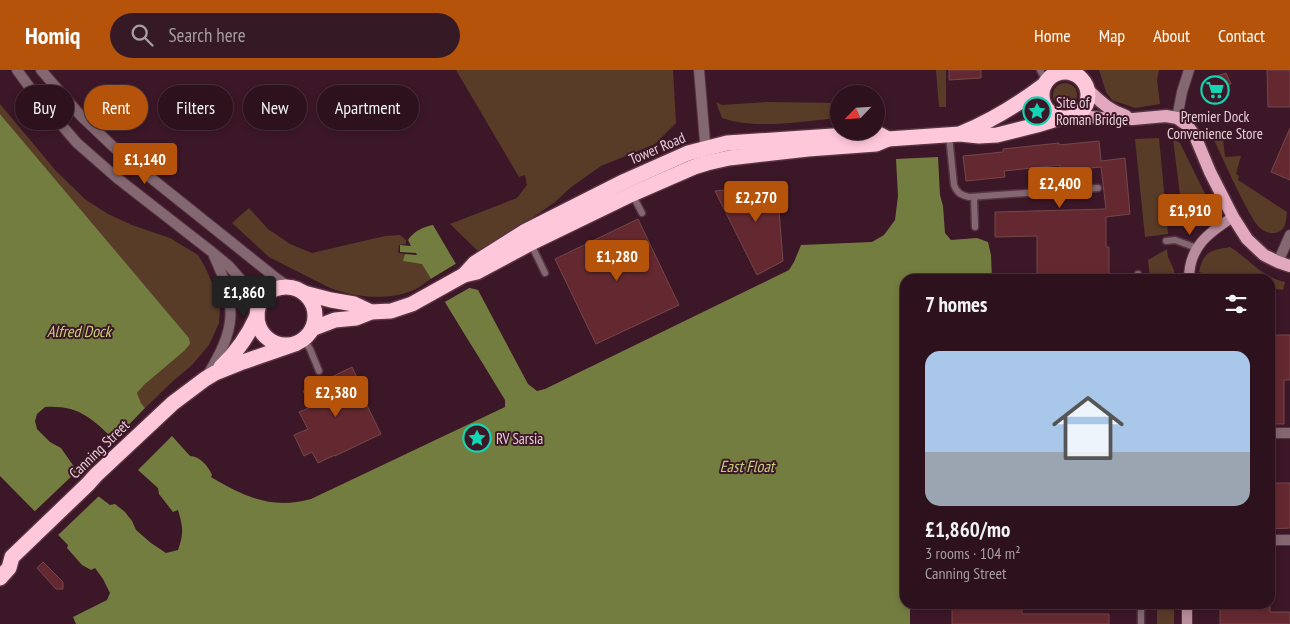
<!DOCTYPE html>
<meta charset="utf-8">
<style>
:root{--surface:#2d111d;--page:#351a26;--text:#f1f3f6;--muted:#a79da4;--line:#48313b;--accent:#b45309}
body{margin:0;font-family:"PT Sans Narrow",sans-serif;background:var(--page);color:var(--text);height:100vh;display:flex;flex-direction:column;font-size:19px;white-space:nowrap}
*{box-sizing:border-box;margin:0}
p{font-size:16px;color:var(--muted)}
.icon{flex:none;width:28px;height:28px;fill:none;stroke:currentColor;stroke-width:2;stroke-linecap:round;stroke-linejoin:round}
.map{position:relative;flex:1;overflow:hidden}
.side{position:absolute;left:900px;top:204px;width:375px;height:335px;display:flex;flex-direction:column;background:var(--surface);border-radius:15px;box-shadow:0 2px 8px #0003,0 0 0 1px var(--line)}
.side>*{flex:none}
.guide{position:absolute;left:15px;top:15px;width:475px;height:45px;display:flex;gap:10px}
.needle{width:32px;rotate:245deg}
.fabs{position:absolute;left:830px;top:15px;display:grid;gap:10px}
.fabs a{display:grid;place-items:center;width:55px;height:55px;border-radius:50%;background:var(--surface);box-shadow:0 2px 8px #0003,0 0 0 1px var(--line);font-size:25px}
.price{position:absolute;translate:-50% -42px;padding:0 11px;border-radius:5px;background:var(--accent);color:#fff;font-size:16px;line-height:32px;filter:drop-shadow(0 1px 2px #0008)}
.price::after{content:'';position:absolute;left:50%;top:30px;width:15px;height:11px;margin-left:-8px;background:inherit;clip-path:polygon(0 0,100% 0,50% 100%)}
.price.on{background:#222;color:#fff}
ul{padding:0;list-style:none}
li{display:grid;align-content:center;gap:10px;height:265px;padding:0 25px}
li span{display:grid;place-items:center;height:155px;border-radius:15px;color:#555}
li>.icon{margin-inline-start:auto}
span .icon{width:90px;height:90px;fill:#fffc;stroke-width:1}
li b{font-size:21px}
h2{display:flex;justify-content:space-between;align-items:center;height:60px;padding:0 25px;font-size:21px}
.pill{padding:0 18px;border-radius:22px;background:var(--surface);box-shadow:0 2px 8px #0003,0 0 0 1px var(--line);font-size:18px;line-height:45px}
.pill.on{background:var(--accent);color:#fff}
header{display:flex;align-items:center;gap:30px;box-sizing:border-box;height:70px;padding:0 25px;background:var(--accent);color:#fff}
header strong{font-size:24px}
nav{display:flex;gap:28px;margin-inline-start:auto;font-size:18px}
.search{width:350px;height:45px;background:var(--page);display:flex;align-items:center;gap:12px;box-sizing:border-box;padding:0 18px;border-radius:28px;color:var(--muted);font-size:19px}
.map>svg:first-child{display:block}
.green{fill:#593c28}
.water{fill:#747d40}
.pier{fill:#3c1727}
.building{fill:#642930;stroke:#74474a}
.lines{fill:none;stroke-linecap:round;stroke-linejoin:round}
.lane-casing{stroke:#573443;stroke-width:9}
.street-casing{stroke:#573443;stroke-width:12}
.secondary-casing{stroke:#573443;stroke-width:12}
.primary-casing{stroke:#573443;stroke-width:15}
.highway-casing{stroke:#573443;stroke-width:18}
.lane{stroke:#836771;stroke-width:6}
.street{stroke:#836771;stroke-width:10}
.secondary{stroke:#b88c9c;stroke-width:10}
.primary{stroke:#e2a8bd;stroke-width:12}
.highway{stroke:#ffc7da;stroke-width:15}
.labels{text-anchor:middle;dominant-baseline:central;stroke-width:4;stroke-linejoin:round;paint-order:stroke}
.poi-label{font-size:15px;fill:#e7cdd6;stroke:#3c1727;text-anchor:start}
.street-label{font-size:15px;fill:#e7cdd6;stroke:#3c1727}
.water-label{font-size:16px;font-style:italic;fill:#c6d37a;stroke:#3c1727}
</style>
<header>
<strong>Homiq</strong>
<div class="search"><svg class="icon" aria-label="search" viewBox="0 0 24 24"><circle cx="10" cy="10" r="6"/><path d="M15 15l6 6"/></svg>Search here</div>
<nav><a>Home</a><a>Map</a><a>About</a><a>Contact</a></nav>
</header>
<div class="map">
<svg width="1290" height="554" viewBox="0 0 1290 554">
<rect width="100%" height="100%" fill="#3c1727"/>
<!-- green -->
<g class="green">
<polygon points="456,0 673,0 676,53 655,74 601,96 570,118 555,132 529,150 478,181 450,154 517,128 527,115 525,105 519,107"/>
<polygon points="936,0 946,0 946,37 939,37"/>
<polygon points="1099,0 1159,0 1157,10 1160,34 1135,38 1112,30 1106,22"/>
<circle cx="1065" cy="25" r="12"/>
<path d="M716,32L722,35L768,32L838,33L839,48C803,51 756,60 722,48Z"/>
<polygon points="0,34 56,101 86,130 108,144 132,155 170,168 198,185 205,197 215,219 220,238 219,253 209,275 192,295 172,312 145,338 141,333 137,323 145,314 189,268 0,44"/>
<polygon points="1159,68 1168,164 1145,167 1135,69"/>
<polygon points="1173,69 1180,73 1207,128 1204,140 1198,150 1189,155 1184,157"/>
<path d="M1223,69L1225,87L1241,86L1236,104L1239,106L1238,110L1287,142C1286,151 1286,161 1275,163C1268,164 1262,160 1258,156C1252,149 1248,140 1244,133C1233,112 1224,91 1214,70Z"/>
<path d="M249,138L268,159L290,174L312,183L385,166L400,165L406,170V174L399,175L398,183L405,184L404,191L422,193L431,209C424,213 418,219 411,221C386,231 355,227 330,218L269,187L232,153Z"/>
<path d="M1230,177C1249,189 1262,207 1285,212L1283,220L1270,218V209H1229L1199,202C1203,182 1210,180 1230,177Z"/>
<polygon points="1167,179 1168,187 1174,200 1174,209 1150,209 1148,190"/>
<rect x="1157" y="534" width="17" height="20"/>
</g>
<!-- water -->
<path class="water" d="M0,44L189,268L190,274L184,281L145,314L137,323L141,333L145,338L114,370C92,348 78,335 45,337L37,344L35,351L37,359L50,372L61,378L77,401L76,402L98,426L110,435L115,434L125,442L132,451L136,460L151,473L166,483L178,480C184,463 183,457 178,440L173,442L159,424L158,418L138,400L172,366L190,386C200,386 208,396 212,405L211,407C245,427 272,440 311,429L505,337V330C478,285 449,240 422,194L403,191L405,184L417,185L416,183L400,182V175L411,176L408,170C414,161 423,157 433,155L470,218L478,220L528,314L537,321L545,319L789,200L794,192L801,175L872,172L884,165L895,150L898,126L896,89L938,87L940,125L943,136L945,163L951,170L977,168L988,172L991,185L992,209H905V534H910V554H76L73,547L107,530L110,523L103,509L95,498L91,500L82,495L67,478L68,475L0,406Z"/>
<!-- pier -->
<g class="pier">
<polygon points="457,193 471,217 443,233 429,210"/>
<polygon points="76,402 99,426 56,467 33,443"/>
</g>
<!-- building -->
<g class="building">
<polygon points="949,0 981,0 981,8 949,10"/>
<polygon points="1267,0 1290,0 1290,37 1268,37"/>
<polygon points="1226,3 1231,14 1224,16 1219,23 1220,32 1207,32 1206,24 1217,6"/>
<polygon points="1290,58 1290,110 1271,102"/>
<polygon points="1099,71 1101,91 1125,88 1130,144 1106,147 1106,177 1109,177 1109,209 1037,209 1037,166 995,167 995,142 1106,139 1101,97 1060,101 1060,95 1004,101 1005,107 966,111 963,86 1003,82 1003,79 1059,73 1059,75"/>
<polygon points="777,115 783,191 757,205 715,121"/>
<polygon points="638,149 679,235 596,274 555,189"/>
<polygon points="1270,265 1290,265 1290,310 1284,310 1284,354 1270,354"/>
<polygon points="352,297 361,316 358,317 381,364 335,386 335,385 318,393 312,382 304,386 294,365 308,359 299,342 311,337 303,321"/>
<polygon points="1270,413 1290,413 1290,458 1270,459"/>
<polygon points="43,492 63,512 63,519 56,519 37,498"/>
<polygon points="952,534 1022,534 1022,544 1109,544 1109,554 952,554"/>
<polygon points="1220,534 1270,534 1270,542 1290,542 1290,554 1220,554"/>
</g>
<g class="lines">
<!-- lane casing -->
<g class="lane-casing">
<g id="lane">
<polyline points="1040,0 1046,11"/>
<path d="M949,66L954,115C957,123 961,125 969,127L1098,118"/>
<polyline points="632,124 642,143"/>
<polyline points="974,127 975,157"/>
<polyline points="1166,171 1175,170 1197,178"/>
<polyline points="530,172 545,203"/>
<polyline points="1138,204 1138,209"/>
<polyline points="304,270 310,279 319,301"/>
<polyline points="1141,534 1141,554"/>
</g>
</g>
<!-- street casing -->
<g class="street-casing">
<g id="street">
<polyline points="17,0 33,22 77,73 117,108 212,182 229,196 249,219 259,236"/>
<polyline points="41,0 81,46 121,84 276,208 289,217"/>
<polyline points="699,0 706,84"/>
<polyline points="1177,48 1182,22 1189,0"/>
<polyline points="1278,192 1290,165"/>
<path d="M207,306C236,258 238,238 214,186"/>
<polyline points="1270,363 1290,363"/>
<polyline points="1270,470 1290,470"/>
</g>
</g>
<!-- secondary casing -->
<g class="secondary-casing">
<g id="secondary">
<path d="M1189,209C1189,177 1208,163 1233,147"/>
<polyline points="1187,534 1187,554"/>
</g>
</g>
<!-- primary casing -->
<g class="primary-casing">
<g id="primary">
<path d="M1087,19C1100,31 1108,40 1126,46"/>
<polyline points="1068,48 1090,47 1111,49 1133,49 1166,46 1177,48 1187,55 1195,66 1210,102 1233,147 1247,169 1264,185 1278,192 1290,196"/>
</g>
</g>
<!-- highway casing -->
<g class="highway-casing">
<g id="highway">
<circle cx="1065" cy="25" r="23"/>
<path d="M962,63C993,50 1016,36 1044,15"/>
<polyline points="464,205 477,202 531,173 632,124 694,97 707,93 729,88 808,79 876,74 888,69 960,64 979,66 997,65 1037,55 1060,48"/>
<circle cx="286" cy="246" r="29"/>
<polyline points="304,223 331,230 354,234 371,242"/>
<polyline points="314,258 335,250 356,248 371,242 391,241 412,234 464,205 475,193 524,162 625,111 688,83 727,73 877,63 888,69"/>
<path d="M221,297C237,282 248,266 257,246"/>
<polyline points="0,508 9,498 12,487 88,414 96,405 173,333 205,309 215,303 240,293 295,274"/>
</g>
</g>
<!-- lane -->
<use href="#lane" class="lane"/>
<!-- street -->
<use href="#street" class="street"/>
<!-- secondary -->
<use href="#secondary" class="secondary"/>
<!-- primary -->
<use href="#primary" class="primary"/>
<!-- highway -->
<use href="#highway" class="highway"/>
</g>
<!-- icons -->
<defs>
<g id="supermarket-ring" transform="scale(1.4375)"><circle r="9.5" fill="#3c1727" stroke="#13d5b3" stroke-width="1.5"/><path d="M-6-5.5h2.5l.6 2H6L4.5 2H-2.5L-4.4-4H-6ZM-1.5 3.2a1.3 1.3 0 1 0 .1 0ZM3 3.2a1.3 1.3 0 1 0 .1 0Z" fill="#13d5b3"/></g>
<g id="sight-ring" transform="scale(1.4375)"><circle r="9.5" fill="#3c1727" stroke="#13d5b3" stroke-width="1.5"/><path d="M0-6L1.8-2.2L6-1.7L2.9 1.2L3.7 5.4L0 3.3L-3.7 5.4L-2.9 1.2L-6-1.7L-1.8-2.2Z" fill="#13d5b3"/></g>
</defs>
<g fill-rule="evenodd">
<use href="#supermarket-ring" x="1215" y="20"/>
<use href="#sight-ring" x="1037" y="41"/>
<use href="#sight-ring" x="477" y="368"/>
</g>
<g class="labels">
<!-- poi labels -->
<g class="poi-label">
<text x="1056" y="32">Site of<tspan x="1056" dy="17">Roman Bridge</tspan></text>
<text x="1215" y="46" text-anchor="middle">Premier Dock<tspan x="1215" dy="17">Convenience Store</tspan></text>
<text x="496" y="368">RV Sarsia</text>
</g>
<!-- street labels -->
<g class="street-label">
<text transform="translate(657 78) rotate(-23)">Tower Road</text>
<text transform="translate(99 379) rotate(-44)">Canning Street</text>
</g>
<!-- water labels -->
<g class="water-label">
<text x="79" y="261">Alfred Dock</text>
<text x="747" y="396">East Float</text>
</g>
</g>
</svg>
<div class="fabs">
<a><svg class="needle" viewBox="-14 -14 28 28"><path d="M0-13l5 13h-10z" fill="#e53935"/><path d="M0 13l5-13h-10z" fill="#a79da4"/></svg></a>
</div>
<b class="price" style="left:145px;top:115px">£1,140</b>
<b class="price" style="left:1060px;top:139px">£2,400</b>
<b class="price" style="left:756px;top:153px">£2,270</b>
<b class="price" style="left:1190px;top:166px">£1,910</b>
<b class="price" style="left:617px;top:212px">£1,280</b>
<b class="price on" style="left:244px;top:248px">£1,860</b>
<b class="price" style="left:336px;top:348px">£2,380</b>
<div class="guide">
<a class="pill">Buy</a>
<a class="pill on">Rent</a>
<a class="pill">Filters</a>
<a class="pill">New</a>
<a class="pill">Apartment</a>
</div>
<section class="side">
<h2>7 homes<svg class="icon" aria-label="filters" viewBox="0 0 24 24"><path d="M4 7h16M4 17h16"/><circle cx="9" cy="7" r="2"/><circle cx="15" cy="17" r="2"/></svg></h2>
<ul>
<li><span style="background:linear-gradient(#a9c7e8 65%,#9aa5b1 0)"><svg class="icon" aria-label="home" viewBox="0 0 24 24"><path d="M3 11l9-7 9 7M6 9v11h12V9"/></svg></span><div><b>£1,860/mo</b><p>3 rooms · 104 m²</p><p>Canning Street</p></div></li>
</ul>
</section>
</div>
